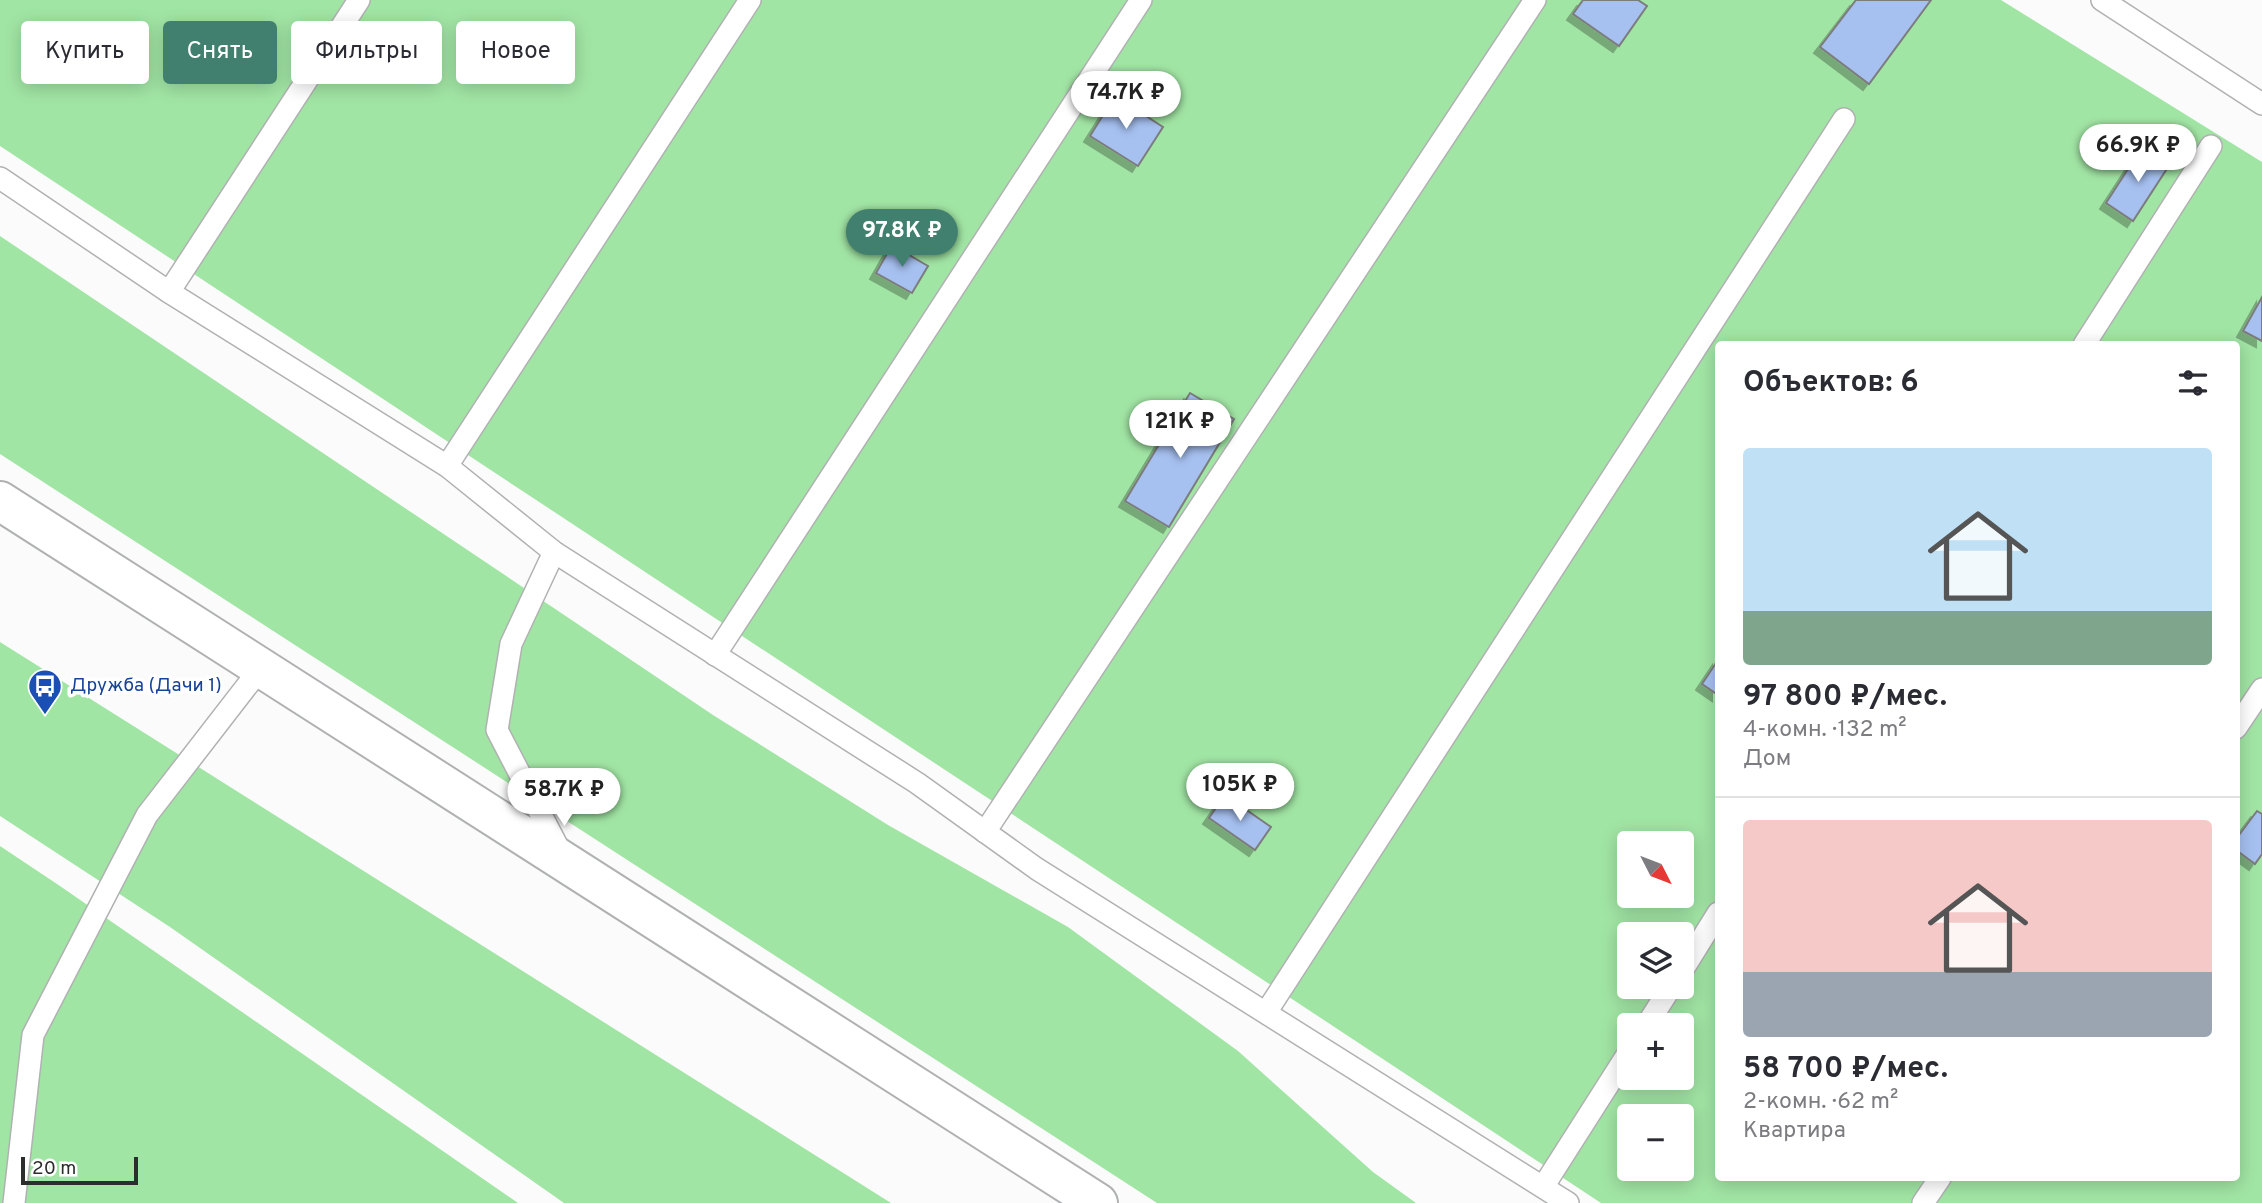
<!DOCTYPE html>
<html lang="ru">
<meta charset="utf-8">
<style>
:root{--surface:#fff;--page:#f7f7f7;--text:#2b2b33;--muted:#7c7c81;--line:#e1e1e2;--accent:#41806e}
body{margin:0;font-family:Overpass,sans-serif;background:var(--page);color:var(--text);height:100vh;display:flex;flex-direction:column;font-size:26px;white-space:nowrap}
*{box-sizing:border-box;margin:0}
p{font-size:23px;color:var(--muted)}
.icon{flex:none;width:38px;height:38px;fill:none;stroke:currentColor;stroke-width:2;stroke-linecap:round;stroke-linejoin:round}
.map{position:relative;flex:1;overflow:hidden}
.drawer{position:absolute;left:1715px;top:341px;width:525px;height:840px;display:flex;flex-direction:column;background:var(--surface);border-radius:7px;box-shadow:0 4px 18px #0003}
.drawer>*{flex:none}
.banner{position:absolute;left:21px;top:21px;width:665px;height:63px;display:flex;gap:14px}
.needle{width:46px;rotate:132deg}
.buttons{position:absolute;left:1617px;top:831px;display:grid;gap:14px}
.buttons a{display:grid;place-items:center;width:77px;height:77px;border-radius:7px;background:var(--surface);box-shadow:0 4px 18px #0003;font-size:35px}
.scale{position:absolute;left:21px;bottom:18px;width:117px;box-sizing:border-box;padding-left:7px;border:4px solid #2c2d2d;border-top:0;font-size:19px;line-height:24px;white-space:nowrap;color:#2c2d2d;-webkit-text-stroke:5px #fff;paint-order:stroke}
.price{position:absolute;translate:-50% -60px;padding:0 16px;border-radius:24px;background:#fff;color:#222;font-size:23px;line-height:46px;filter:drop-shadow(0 2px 4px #0008)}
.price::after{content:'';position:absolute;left:50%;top:42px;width:21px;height:16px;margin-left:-10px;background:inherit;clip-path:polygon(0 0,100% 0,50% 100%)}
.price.current{background:var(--accent);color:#fff}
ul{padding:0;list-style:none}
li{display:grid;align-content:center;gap:14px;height:371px;padding:0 28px}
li+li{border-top:2px solid var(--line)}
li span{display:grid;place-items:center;height:217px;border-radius:7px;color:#555}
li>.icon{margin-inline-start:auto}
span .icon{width:126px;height:126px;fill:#fffc;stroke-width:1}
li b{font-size:30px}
h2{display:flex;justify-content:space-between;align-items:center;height:84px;padding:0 28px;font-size:30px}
.tag{padding:0 24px;border-radius:7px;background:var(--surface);box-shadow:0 4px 18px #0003;font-size:24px;line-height:63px}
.tag.current{background:var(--accent);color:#fff}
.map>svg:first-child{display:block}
.green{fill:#a1e5a4;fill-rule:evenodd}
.building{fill:#a6c0f0;stroke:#7b7c7d;stroke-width:2;filter:url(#shadow)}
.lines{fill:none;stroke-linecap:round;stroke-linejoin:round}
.service-casing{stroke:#b0b1b2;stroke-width:24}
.tertiary-casing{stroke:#b0b1b2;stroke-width:42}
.service{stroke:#fff;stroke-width:21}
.tertiary{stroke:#fff;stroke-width:38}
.labels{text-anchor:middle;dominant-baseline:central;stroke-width:7;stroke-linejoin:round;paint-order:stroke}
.transit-label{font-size:19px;fill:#164399;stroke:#fff;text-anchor:start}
</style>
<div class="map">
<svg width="2262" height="1203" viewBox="0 0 2262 1203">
<defs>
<filter id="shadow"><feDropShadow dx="-6" dy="6" stdDeviation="0" flood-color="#0004"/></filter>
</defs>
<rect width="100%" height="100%" fill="#fbfbfc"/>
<!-- green -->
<g class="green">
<path d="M0,0H2001L2262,162V1203H1601L0,146ZM1718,345H2236V1178H1718ZM1629,844H1682V896H1629ZM1629,934H1682V987H1629ZM1629,1026H1682V1078H1629ZM1629,1116H1682V1169H1629Z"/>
<polygon points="0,236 713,715 888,825 1068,927 1238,1051 1373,1172 1416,1203 1157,1203 0,454"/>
<polygon points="0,642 891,1203 564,1203 170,927 0,816"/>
<polygon points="0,846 60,886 518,1203 0,1203"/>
</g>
<!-- building -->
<g class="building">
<polygon points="1583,0 1638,0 1647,6 1619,46 1573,14"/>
<polygon points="1856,0 1931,0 1869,84 1820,47"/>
<polygon points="1115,96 1163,127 1138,166 1090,136"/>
<polygon points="2143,146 2170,164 2133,221 2106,203"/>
<polygon points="892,245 928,266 912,293 876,273"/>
<polygon points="2262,297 2262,341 2243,331"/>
<polygon points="1190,393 1234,419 1169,527 1125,501"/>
<polygon points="1718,660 1718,695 1702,684"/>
<polygon points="1225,795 1271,827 1255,850 1209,818"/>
<polygon points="2257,811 2262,814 2262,854 2255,864 2236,850 2236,839"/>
</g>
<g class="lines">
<!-- service casing -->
<g class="service-casing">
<g id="service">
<polyline points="2102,0 2262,104"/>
<polyline points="0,178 169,292 447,466 554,552 917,783 1037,869 1568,1203"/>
<polyline points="169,292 359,0"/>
<polyline points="2084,345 2211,146"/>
<polyline points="447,466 750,0"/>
<polyline points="554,552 511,644 497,730 561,853"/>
<polyline points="715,655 1141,0"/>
<polyline points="2236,728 2262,689"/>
<polyline points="985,832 1535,0"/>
<polyline points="1682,971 1718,913"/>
<polyline points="1267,1011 1844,119"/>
<polyline points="1646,1026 1671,987"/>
<polyline points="1543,1187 1629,1052"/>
<polyline points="14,1203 33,1035 147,815 260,669"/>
<polyline points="1923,1203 1940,1178"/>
</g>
</g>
<!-- tertiary casing -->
<g class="tertiary-casing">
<polyline id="tertiary" points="0,501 1098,1203"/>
</g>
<!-- service -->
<use href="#service" class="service"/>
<!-- tertiary -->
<use href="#tertiary" class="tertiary"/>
</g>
<!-- icons -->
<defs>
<g id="bus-pin" transform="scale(1.75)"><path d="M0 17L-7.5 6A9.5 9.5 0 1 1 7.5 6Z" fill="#1a4fb4" stroke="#fff"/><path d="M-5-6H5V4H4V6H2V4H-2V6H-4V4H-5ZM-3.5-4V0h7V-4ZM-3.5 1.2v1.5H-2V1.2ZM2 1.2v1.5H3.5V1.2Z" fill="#fff"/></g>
</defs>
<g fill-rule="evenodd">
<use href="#bus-pin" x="45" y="686"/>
</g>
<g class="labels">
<!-- transit labels -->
<g class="transit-label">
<text x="70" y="686">Дружба (Дачи 1)</text>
</g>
</g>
</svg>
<div class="buttons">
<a><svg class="needle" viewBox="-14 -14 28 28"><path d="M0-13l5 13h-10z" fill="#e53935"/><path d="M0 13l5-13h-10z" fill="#7c7c81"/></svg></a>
<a><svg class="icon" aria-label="layers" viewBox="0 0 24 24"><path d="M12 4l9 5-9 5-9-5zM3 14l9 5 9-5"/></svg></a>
<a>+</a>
<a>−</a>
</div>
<div class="scale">20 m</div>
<b class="price" style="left:1126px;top:131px">74.7K ₽</b>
<b class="price" style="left:2138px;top:184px">66.9K ₽</b>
<b class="price current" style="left:902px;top:269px">97.8K ₽</b>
<b class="price" style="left:1180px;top:460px">121K ₽</b>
<b class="price" style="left:1240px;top:823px">105K ₽</b>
<b class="price" style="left:564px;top:828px">58.7K ₽</b>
<div class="banner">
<a class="tag">Купить</a>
<a class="tag current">Снять</a>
<a class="tag">Фильтры</a>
<a class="tag">Новое</a>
</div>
<section class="drawer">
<h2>Объектов: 6<svg class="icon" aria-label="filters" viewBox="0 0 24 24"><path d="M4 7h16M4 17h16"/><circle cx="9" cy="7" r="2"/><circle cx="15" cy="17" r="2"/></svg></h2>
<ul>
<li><span style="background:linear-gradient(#bfe0f5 75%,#7fa58c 0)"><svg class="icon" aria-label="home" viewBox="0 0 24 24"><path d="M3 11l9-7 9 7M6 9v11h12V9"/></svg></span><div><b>97 800 ₽/мес.</b><p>4-комн. · 132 m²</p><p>Дом</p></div></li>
<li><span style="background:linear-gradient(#f6c9c9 70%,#9aa5b1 0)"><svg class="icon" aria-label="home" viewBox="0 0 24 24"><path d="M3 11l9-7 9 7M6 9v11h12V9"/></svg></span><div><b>58 700 ₽/мес.</b><p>2-комн. · 62 m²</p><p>Квартира</p></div></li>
</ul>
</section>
</div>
